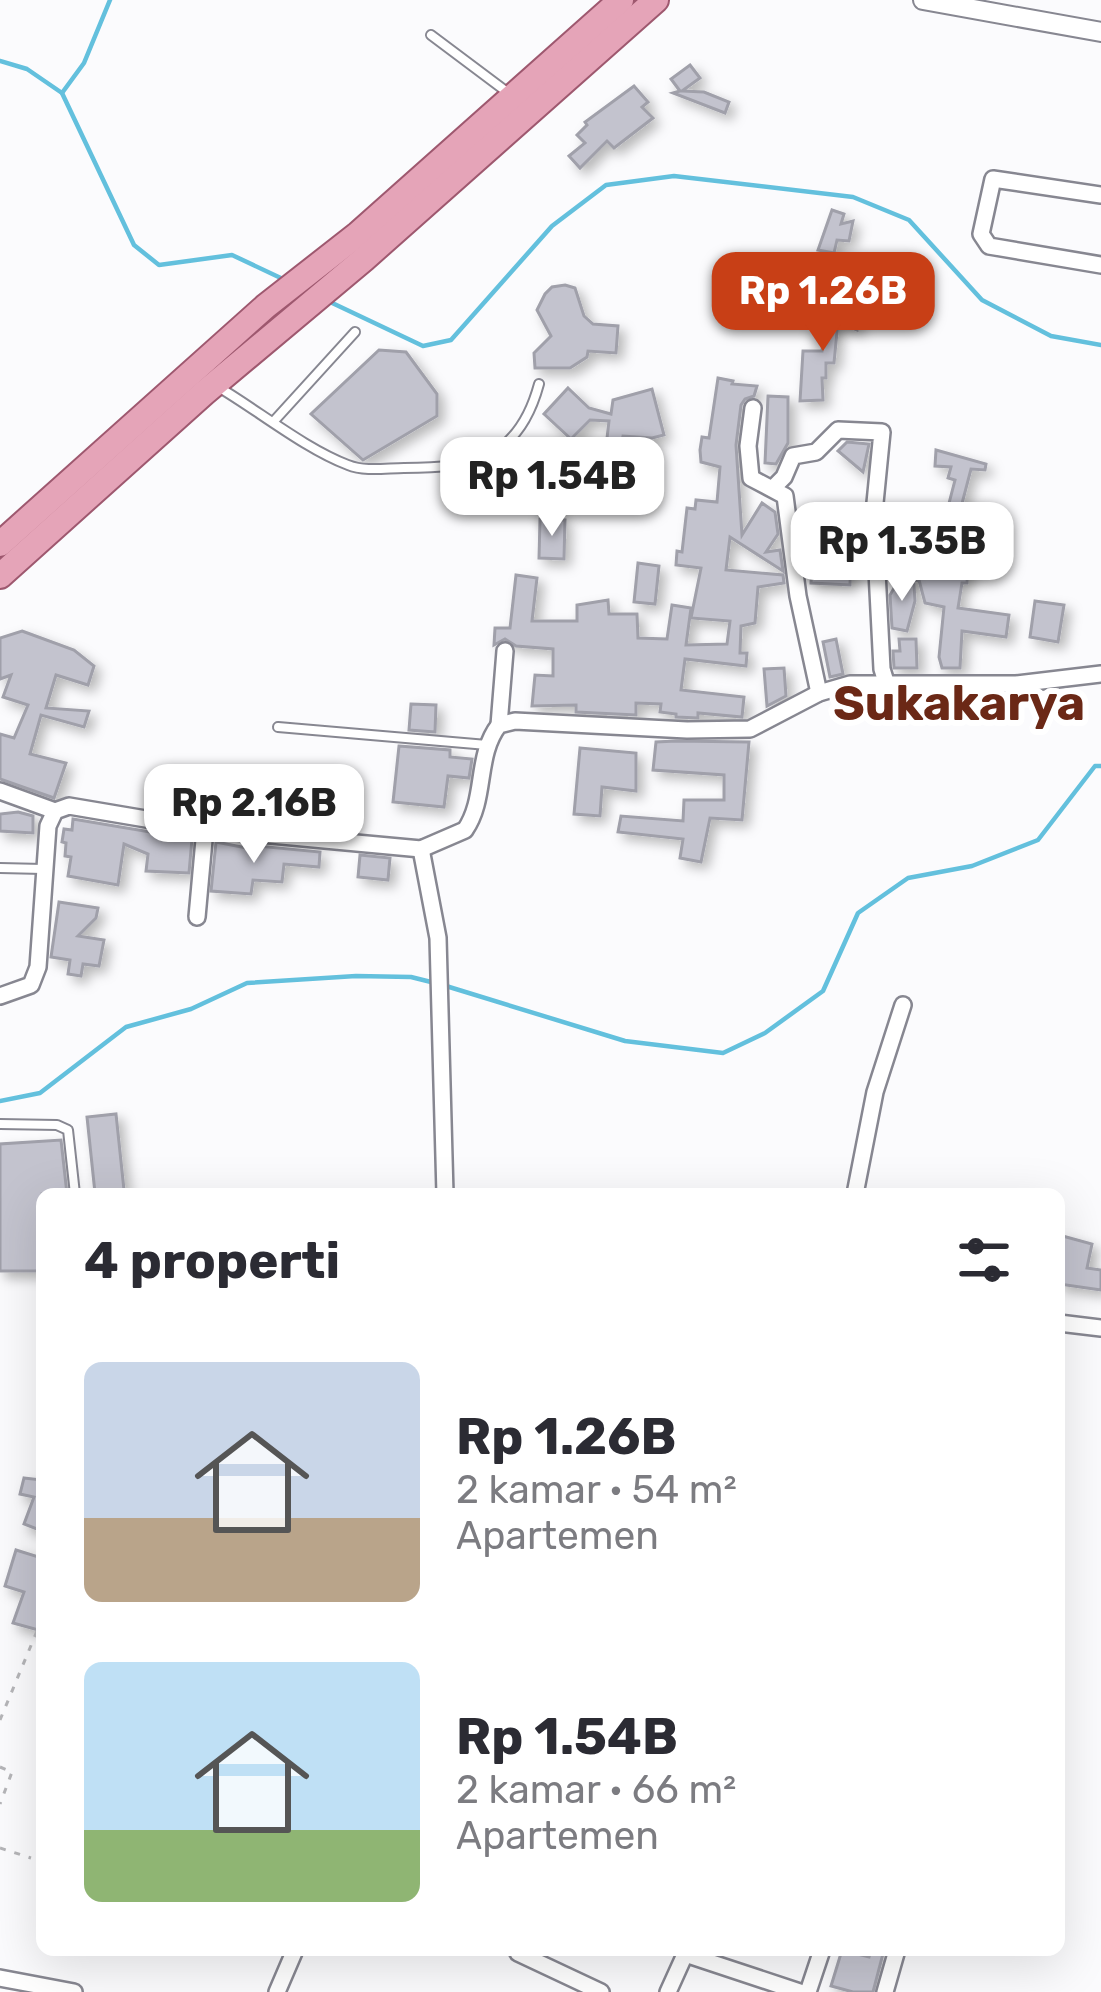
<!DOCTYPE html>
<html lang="id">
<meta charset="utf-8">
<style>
:root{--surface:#fff;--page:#f7f7f7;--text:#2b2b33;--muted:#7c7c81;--accent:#c83f16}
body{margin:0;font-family:Rubik,sans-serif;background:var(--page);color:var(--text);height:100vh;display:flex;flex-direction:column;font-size:45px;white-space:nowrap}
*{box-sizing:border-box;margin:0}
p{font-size:39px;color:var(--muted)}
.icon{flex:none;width:66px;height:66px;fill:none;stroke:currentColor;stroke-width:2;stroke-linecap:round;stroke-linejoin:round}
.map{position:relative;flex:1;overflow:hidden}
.drawer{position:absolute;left:36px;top:1188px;width:1029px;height:768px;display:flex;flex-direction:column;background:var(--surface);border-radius:18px;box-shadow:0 12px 48px #0002}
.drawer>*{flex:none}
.price{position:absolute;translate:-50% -102px;padding:0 27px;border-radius:24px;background:#fff;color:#222;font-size:39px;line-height:78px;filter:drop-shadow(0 3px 6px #0008)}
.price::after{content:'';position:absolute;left:50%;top:72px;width:36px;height:27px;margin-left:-18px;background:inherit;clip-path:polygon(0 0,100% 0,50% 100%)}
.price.active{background:var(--accent);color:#fff}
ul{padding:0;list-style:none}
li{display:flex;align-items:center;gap:36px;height:300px;padding:0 48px}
li span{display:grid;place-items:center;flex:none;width:336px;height:240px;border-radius:18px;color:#555}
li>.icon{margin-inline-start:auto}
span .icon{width:144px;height:144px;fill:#fffc;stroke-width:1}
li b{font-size:51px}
h2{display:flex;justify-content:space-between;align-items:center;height:144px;padding:0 48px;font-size:51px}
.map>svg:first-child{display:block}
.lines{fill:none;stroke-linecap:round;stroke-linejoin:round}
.stream{stroke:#63c0dd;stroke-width:4.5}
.building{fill:#c3c3ce;stroke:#a0a0aa;stroke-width:3;filter:url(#shadow)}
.service-casing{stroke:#878791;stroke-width:12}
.minor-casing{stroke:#878791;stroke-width:20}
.tertiary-casing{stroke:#878791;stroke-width:22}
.primary-casing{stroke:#9e586f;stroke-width:28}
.path{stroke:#b5b5b8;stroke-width:3;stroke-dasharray:6 9;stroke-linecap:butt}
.service{stroke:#fff;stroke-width:8}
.minor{stroke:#fff;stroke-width:15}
.tertiary{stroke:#fff;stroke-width:18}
.primary{stroke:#e5a4b8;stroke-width:24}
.labels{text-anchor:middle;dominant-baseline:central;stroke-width:12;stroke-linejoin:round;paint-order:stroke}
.quarter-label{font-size:48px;font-weight:bold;fill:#6b2816;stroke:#fff}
</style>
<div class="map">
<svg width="1101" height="1992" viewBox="0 0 1101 1992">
<defs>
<filter id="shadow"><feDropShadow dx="6" dy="6" stdDeviation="6" flood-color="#0004"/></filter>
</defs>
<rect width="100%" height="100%" fill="#fbfbfd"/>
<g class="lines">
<!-- stream -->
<g class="stream">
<polyline points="0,61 27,69 62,93 134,245 159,265 232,255 285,280"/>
<polyline points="62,93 84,63 110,0"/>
<polyline points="328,301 423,346 451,340 552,226 606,185 674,176 853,197 909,220 982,300 1051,336 1101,345"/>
<polyline points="446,986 625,1041 723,1053 765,1033 823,991 858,913 908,878 972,866 1038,840 1095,766 1101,766"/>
<polyline points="0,1101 40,1093 126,1027 191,1009 247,983 356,976 411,977 435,983"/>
</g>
</g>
<!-- building -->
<g class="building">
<polygon points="690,65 700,78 682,91 704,92 729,102 725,113 673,93 680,91 671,79"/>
<polygon points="634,86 648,102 642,107 653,118 614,148 607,141 580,168 569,156 585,143 577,135 587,125 585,122"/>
<polygon points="832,210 844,214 841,224 853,221 849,241 837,240 834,253 818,250"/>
<polygon points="565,285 575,288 584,316 593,324 618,326 616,353 588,351 587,357 570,368 535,368 534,353 551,336 537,310 545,294 552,287"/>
<polygon points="812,310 857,311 857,330 838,322 834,363 826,363 826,378 822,378 823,400 800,401 803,351 822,351 824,333 825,316"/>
<polygon points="379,350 406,352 437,394 437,416 363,460 311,414"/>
<polygon points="718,378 733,381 732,384 757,386 754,396 745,399 741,405 736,445 742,535 762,503 775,512 778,534 766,552 780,550 783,571 730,537 726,570 783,575 784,583 758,587 755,623 741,626 740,653 747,653 746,666 685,659 681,690 744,697 742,717 698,713 698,718 676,717 676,714 660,712 661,704 636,703 636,715 576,712 576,705 532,706 535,675 553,676 553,649 516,646 505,639 494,645 495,628 510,628 516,575 537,578 532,621 577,621 577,605 608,600 609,614 637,614 638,638 667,639 672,605 691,608 686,645 727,644 730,621 691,618 701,568 676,565 677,551 682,552 687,508 695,509 696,500 717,502 720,467 701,462 700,450 702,437 709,438"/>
<polygon points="568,388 589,408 611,414 613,400 652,389 664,435 652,438 623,436 622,441 607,438 609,421 590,420 571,439 544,414"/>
<polygon points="768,396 788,397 788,443 776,464 765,463"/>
<polygon points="847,442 869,444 863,472 838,451"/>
<polygon points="936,450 986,464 985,470 971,469 959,515 947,511 955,480 948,478 951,467 935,466"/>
<polygon points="540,519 565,520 564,559 539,558"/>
<polygon points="813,522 838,523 838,529 863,537 864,551 851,550 850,585 811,583"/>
<polygon points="912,548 969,553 967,583 962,583 958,608 1009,615 1006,637 962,631 960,668 942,668 939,657 944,607 925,603 919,580 910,582"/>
<polygon points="638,563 659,566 655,604 634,602"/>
<polygon points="901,576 914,584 915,601 907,631 892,628 890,595"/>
<polygon points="1035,601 1064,605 1058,642 1030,637"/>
<polygon points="22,631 74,650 94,666 88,685 56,675 46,708 89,711 84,727 41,715 30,754 66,763 54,798 0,779 0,734 14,738 28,705 3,697 11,675 0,679 0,638"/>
<polygon points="836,639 843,674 830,677 823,642"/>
<polygon points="899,639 916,639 917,668 894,668 893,651 900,651"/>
<polygon points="784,668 786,696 767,706 764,669"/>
<polygon points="411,704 436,705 435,732 409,730"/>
<polygon points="676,741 749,742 742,820 710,818 701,862 680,858 683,839 618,832 621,816 683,821 684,800 724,800 724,775 653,770 656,742"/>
<polygon points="399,746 450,750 450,757 472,759 469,778 448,776 444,807 393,802"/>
<polygon points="580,748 636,753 636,791 602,787 600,816 574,814"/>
<polygon points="18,812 33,816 33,833 0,831 0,814"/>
<polygon points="73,819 192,839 189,873 146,871 148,854 124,844 118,885 68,876 71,857 65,856 66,843 62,842 64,829 72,830"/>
<polygon points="216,842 257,850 258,846 320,852 319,867 284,864 282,882 253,880 251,894 211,891"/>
<polygon points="360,855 390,858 388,880 358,877"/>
<polygon points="59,902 98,908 96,918 78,936 104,940 99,966 83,964 81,976 68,974 70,960 51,957"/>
<polygon points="116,1114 124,1190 95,1193 87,1117"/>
<polygon points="61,1140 67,1194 42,1194 42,1271 0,1271 0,1144"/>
<polygon points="1059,1235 1092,1244 1087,1268 1101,1270 1101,1290 1059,1284"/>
<polygon points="24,1478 42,1480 42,1531 24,1524 34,1497 20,1494"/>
<polygon points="16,1550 42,1558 42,1631 13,1623 24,1592 5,1586"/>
<polygon points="842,1950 869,1957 871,1950 884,1950 873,1992 853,1992 831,1986"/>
</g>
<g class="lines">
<!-- service casing -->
<g class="service-casing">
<g id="service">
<polyline points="431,35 507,92"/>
<path d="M220,388C260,412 306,449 348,465C365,472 387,468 404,468C475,468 519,458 539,384"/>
<polyline points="274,421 355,332"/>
<polyline points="278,727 487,745"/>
<polyline points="0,868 43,869"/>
<polyline points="0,1124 57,1125 68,1130 75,1194"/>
</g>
</g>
<!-- minor casing -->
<g class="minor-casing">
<g id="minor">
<polyline points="1101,195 993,179 981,234 989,246 1101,265"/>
<polyline points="753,408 748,446 751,478 785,496 798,596 819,693"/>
<polyline points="773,488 784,477 793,456 816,452 838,430 882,432 874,513 882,669 886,682"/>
<polyline points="499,725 505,651"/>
<polyline points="0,791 55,811"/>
<polyline points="421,849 438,938 445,1194"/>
<polyline points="197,917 205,829"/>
<path d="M0,996L31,985L38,967L48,826L55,811L69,806L205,829L421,849L465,830C487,798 475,756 499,725L515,721L687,730L750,729L819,693L850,684H1016L1101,674"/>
<polyline points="855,1194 875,1092 903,1005"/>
<polyline points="1059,1323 1101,1328"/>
<polyline points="518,1953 601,1992"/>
<polyline points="685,1954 800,1992"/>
<polyline points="0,1978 74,1992"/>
<polyline points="277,1992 295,1950"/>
<polyline points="668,1992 687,1950"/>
<polyline points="808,1992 822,1950"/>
<polyline points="885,1992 897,1950"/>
</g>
</g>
<!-- tertiary casing -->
<g class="tertiary-casing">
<polyline id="tertiary" points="923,0 1101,32"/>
</g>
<!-- primary casing -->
<g class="primary-casing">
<g id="primary">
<polyline points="0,544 266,306 358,234 621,0"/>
<polyline points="0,576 204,393 364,259 656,0"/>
</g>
</g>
<!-- path -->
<g class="path">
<polyline points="0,1720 42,1619"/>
<polyline points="0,1767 12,1772 0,1804"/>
<polyline points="0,1848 31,1858"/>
</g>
<!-- service -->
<use href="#service" class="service"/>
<!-- minor -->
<use href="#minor" class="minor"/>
<!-- tertiary -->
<use href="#tertiary" class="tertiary"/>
<!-- primary -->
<use href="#primary" class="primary"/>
</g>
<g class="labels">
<!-- quarter labels -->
<g class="quarter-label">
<text x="959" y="703">Sukakarya</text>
</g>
</g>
</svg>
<b class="price active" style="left:823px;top:354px">Rp 1.26B</b>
<b class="price" style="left:552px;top:539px">Rp 1.54B</b>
<b class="price" style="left:902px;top:604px">Rp 1.35B</b>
<b class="price" style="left:254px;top:866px">Rp 2.16B</b>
<section class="drawer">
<h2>4 properti<svg class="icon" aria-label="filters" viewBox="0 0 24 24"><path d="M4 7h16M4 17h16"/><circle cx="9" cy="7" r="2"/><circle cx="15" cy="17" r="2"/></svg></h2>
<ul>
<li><span style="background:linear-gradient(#c9d6e8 65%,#b9a48a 0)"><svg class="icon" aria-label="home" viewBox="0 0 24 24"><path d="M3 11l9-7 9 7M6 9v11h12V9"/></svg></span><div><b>Rp 1.26B</b><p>2 kamar · 54 m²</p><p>Apartemen</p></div></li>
<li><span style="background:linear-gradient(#bfe0f5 70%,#8fb573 0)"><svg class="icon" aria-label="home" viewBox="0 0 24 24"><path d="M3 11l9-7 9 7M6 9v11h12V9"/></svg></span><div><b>Rp 1.54B</b><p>2 kamar · 66 m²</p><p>Apartemen</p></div></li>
</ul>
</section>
</div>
